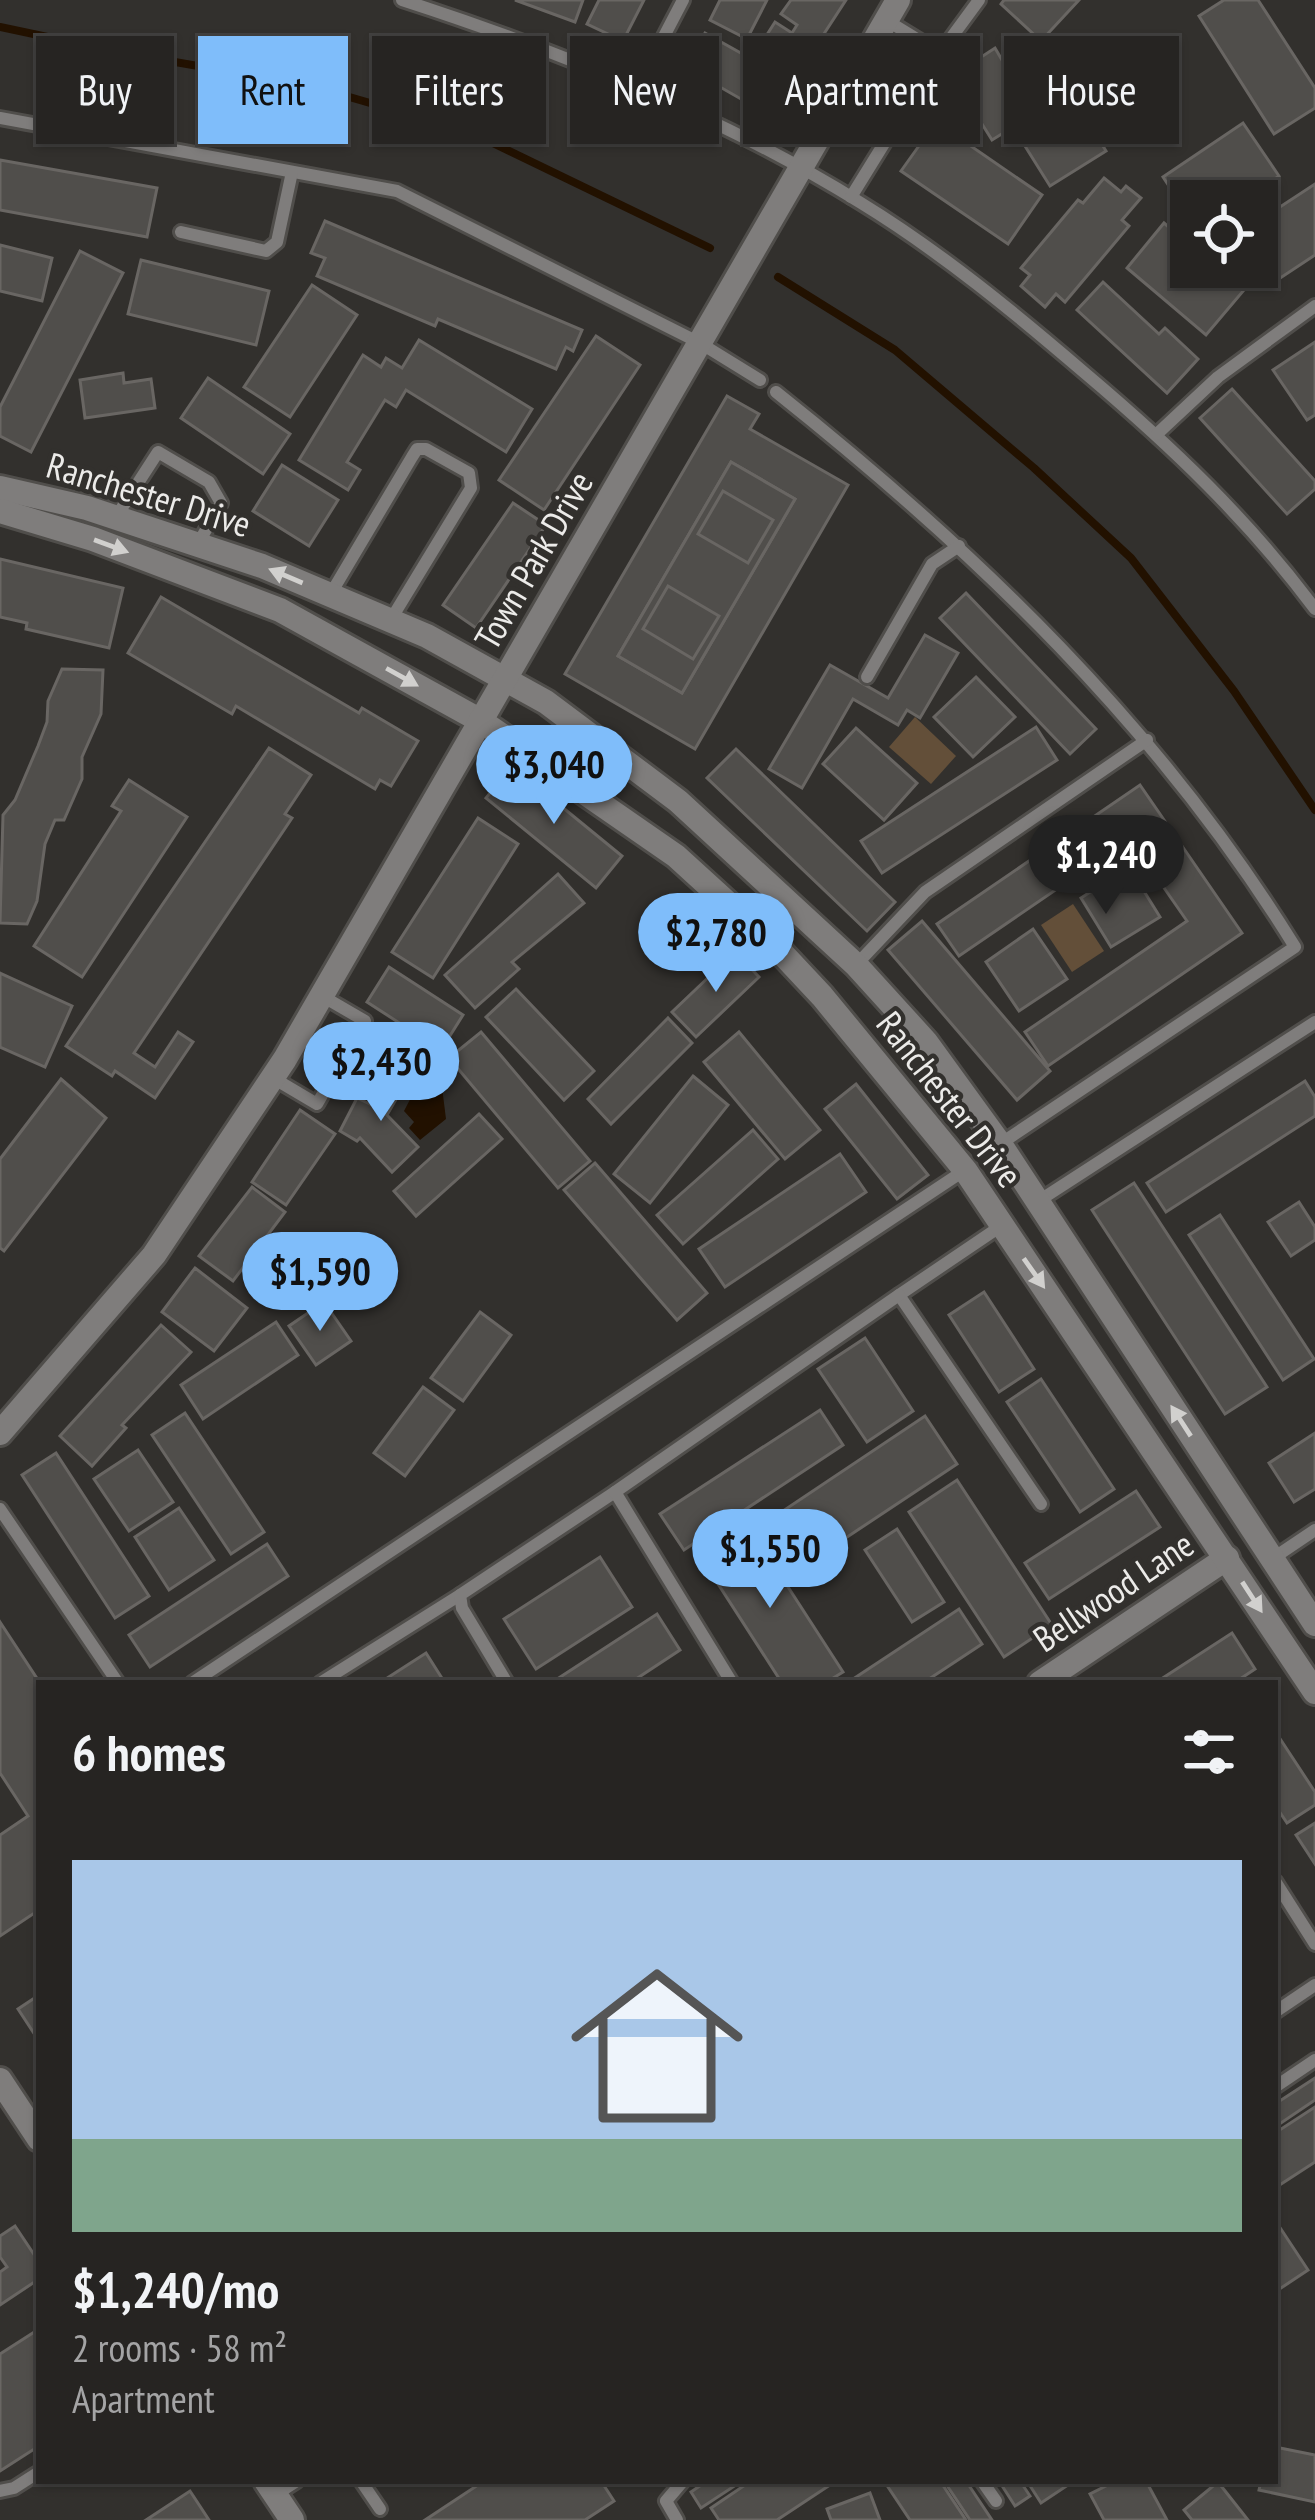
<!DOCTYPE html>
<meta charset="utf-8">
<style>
:root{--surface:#262422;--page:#32302f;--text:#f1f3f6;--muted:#a4a4a5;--line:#424140;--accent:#7fbdfa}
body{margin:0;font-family:"PT Sans Narrow",sans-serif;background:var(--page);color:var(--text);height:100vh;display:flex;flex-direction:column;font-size:45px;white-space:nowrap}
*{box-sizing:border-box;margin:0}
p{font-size:39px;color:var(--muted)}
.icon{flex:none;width:66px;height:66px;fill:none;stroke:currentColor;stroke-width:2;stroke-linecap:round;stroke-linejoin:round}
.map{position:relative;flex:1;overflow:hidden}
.drawer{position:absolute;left:36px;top:1680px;width:1242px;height:804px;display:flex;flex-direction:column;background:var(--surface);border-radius:0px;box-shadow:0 3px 9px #0004,0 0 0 3px var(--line)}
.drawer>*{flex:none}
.top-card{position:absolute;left:36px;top:36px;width:1245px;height:108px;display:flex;gap:24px}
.tools{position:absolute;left:1170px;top:180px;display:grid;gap:24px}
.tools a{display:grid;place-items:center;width:108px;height:108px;border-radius:0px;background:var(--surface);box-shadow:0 3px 9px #0004,0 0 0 3px var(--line);font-size:60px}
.price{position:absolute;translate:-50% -102px;padding:0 27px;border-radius:42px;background:var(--accent);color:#111;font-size:39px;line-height:78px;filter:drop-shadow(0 3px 6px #0008)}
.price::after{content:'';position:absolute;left:50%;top:72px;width:36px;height:27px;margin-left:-18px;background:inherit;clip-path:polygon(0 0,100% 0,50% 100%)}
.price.on{background:#222;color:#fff}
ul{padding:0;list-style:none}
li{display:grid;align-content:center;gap:24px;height:636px;padding:0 36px}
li+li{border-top:3px solid var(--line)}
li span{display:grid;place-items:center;height:372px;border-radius:0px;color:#555}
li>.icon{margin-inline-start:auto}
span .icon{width:216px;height:216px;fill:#fffc;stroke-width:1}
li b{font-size:51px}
h2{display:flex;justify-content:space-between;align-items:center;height:144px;padding:0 36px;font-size:51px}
.pill{padding:0 42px;border-radius:0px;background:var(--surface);box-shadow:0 3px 9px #0004,0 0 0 3px var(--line);font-size:42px;line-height:108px}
.pill.on{background:var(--accent);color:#111}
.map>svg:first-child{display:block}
.green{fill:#634f39}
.water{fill:#210}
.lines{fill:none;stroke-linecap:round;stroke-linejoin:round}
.stream{stroke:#210;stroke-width:8}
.building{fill:#504e4b;stroke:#696663;stroke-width:3;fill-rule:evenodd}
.service-casing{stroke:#504e4b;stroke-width:18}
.minor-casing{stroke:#504e4b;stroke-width:30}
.tertiary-casing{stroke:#504e4b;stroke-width:30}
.service{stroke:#7f7d7c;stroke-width:12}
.minor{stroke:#7f7d7c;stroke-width:24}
.tertiary{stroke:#7f7d7c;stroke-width:24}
.oneway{fill:#d1d0ce}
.labels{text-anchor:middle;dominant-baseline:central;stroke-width:9;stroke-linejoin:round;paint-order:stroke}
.street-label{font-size:36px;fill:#ecebe9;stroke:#32302d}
</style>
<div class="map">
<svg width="1315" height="2520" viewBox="0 0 1315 2520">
<rect width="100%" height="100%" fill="#32302d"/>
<!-- green -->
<g class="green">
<polygon points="915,717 956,756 931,784 889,747"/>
<polygon points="1073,904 1104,951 1072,972 1041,925"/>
</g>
<!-- water -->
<polygon class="water" points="420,1067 441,1079 446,1119 420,1140 409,1128 414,1122 404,1111 416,1088 409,1084"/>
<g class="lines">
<!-- stream -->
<g class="stream">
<polyline points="0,27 123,53 308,85 470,132 710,248"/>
<polyline points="778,277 895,350 1034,468 1131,558 1234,691 1315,810"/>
</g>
</g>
<!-- building -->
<g class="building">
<polygon points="515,0 583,0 575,22"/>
<polygon points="599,0 644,0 623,41 587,24"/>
<polygon points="720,0 767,0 747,39 710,20"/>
<polygon points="791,0 846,0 803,66 763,41 775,22 792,33 797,25 781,14"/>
<polygon points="1004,0 1079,0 1041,41 1001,4"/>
<polygon points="1224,0 1258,0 1315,88 1315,108 1274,134 1199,16"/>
<polygon points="705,33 796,84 776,119 685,67"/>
<polygon points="995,48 1002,60 1008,56 1042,109 1056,100 1064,114 1070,110 1087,136 1094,131 1106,151 1050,186 1013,127 992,140 952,76"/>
<polygon points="936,122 1042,195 1008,244 901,171"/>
<polygon points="1243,123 1279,176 1243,201 1191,201 1191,220 1163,177"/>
<polygon points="0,160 157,188 147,237 0,210"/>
<polygon points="1104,178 1121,192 1126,186 1141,198 1122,220 1129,226 1065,302 1056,294 1045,307 1021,286 1030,275 1021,268 1078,200 1083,203"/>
<polygon points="1315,184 1315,255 1265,288 1251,267 1257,267 1257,222"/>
<polygon points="325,221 582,330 573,351 566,347 556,369 438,319 435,326 317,276 325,258 311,253"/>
<polygon points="1164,223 1191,246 1191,267 1216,267 1244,290 1206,335 1127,268"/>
<polygon points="0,245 52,258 42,301 0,291"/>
<polygon points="80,251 123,273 31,452 0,436 0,407"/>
<polygon points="141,260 269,291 256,345 128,314"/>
<polygon points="1103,282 1159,334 1165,328 1198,359 1167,393 1077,310"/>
<polygon points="312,285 357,315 290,417 244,387"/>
<polygon points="596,336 640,365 544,510 499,480"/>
<polygon points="419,340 532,409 506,452 406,390 396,407 385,400 347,462 360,470 348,490 299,460 363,355 381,367 386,358 402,368"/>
<polygon points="1315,342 1315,415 1307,420 1273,370"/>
<polygon points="123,373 124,383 151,379 155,408 85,418 80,380"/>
<polygon points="208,378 290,434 263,474 181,418"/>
<polygon points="1232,389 1315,481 1315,489 1287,514 1200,418"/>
<path d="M727,396L759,414L750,429L848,485L695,749L565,674ZM731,462L795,499L682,693L618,656Z"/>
<polygon points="731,462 795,499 682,693 618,656"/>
<polygon points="282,465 338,500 309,546 253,511"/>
<polygon points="723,491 773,520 748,563 698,534"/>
<polygon points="513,503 546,525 476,628 443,605"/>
<polygon points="0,559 123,588 109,648 26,629 27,623 0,617"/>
<polygon points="668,586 719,616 693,659 643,629"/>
<polygon points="966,593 1096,729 1070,754 940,618"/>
<polygon points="161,597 359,713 362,708 418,741 391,786 380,780 375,789 236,706 232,714 128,653"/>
<polygon points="925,635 958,653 920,718 907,710 898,725 853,699 802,788 769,769 830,665 888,698"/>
<polygon points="62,669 103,670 101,714 82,757 82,779 64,820 55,820 45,844 37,901 27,924 0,923 3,815 15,800 38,746 47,722 48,701"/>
<polygon points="976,677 1015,717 973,757 934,717"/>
<polygon points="1036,727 1057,760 882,873 861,841"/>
<polygon points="856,728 917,783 884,820 823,764"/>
<polygon points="269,748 311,775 285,814 292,818 134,1053 155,1067 178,1032 193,1042 155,1098 115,1071 112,1076 66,1046"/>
<polygon points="736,749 895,902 867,931 707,778"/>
<polygon points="512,766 622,856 596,888 486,798"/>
<polygon points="129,780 187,817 82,977 34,946 121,811 112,806"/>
<polygon points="1140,785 1242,933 1048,1066 1025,1032 1187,921 1130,839 959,956 937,924"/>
<polygon points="478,818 518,844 433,978 392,952"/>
<polygon points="1129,867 1160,917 1111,947 1081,898"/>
<polygon points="558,874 584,903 512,962 519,969 475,1008 445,975"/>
<polygon points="922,921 1050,1071 1017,1100 888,950"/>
<polygon points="1033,929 1067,979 1019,1011 986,962"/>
<polygon points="735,952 759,977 696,1037 672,1012"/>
<polygon points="389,967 463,1015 441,1050 367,1002"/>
<polygon points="0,973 72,1006 45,1067 0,1047"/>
<polygon points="516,989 594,1071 564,1100 486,1017"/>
<polygon points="668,1018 692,1043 611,1124 588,1099"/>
<polygon points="481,1032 590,1161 558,1188 449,1058"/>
<polygon points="739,1032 820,1130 785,1159 704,1062"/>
<polygon points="385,1070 406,1082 387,1115 418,1147 392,1172 360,1138 357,1141 340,1131 357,1098 370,1104 377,1091 373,1090"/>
<polygon points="693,1076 728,1105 650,1203 614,1174"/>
<polygon points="61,1079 106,1118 4,1251 0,1248 0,1159"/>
<polygon points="1305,1081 1315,1097 1315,1116 1166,1212 1147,1183"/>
<polygon points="856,1084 928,1175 897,1199 825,1109"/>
<polygon points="300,1110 335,1134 286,1205 252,1182"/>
<polygon points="479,1114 502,1139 416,1216 394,1191"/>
<polygon points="753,1130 778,1159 683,1244 657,1215"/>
<polygon points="840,1154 866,1192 725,1287 699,1249"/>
<polygon points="595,1163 707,1293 677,1320 564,1190"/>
<polygon points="1134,1183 1267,1387 1225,1414 1092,1210"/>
<polygon points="252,1187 285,1212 233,1281 199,1256"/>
<polygon points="1299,1202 1315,1227 1315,1240 1291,1256 1268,1222"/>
<polygon points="1220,1215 1314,1359 1283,1380 1189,1235"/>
<polygon points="195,1268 247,1308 214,1351 162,1312"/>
<polygon points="984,1292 1034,1369 999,1392 949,1315"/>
<polygon points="324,1302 351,1341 316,1365 289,1326"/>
<polygon points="480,1312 511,1335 463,1401 431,1378"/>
<polygon points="276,1322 298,1355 203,1419 181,1385"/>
<polygon points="161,1325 191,1352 122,1425 126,1428 92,1466 60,1436"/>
<polygon points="865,1338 913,1411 867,1442 818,1369"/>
<polygon points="1041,1379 1114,1489 1080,1512 1007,1402"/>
<polygon points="423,1387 454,1410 405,1476 374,1453"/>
<polygon points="820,1410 843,1445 684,1550 660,1514"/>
<polygon points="185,1413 264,1532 231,1554 152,1435"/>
<polygon points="925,1416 957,1464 793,1573 762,1525"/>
<polygon points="1315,1433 1315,1489 1294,1502 1269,1463"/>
<polygon points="138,1450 173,1502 129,1531 94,1479"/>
<polygon points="56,1453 149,1596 115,1618 22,1475"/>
<polygon points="957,1480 1052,1625 1004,1657 909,1512"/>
<polygon points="1136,1491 1160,1527 1049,1599 1025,1563"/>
<polygon points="179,1508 214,1560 169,1590 135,1537"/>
<polygon points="748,1525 843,1672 825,1683 782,1683 700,1556"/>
<polygon points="897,1529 944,1602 912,1622 865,1550"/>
<polygon points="267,1544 288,1576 150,1667 129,1635"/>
<polygon points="600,1557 632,1607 536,1669 504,1619"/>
<polygon points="959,1609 982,1644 923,1683 847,1683"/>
<polygon points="657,1614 680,1650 630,1683 551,1683"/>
<polygon points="0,1622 40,1683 39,1910 0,1936 0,1835 28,1816 0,1773"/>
<polygon points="1232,1633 1255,1669 1234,1683 1155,1683"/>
<polygon points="426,1653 445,1683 382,1683 381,1682"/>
<polygon points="1275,1731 1315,1792 1315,1805 1287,1823 1275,1805"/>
<polygon points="1315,1823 1315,1864 1296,1835"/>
<polygon points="39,1995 39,2041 18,2009"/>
<polygon points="1315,2078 1315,2100 1275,2127 1275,2104"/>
<polygon points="1315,2107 1315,2162 1275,2188 1275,2133"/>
<polygon points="1275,2220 1308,2270 1275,2292"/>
<polygon points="15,2226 39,2262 39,2279 0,2305 0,2272 7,2267 0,2257 0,2236"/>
<polygon points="39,2329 39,2446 0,2471 0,2354"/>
<polygon points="1275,2447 1315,2455 1315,2502 1259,2490 1261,2481 1275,2481"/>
<polygon points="484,2481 601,2481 614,2501 585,2520 425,2520"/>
<polygon points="707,2481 742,2481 701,2508 691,2492"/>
<polygon points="751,2481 836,2481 777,2520 719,2520 711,2508"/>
<polygon points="884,2481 940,2481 966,2520 910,2520"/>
<polygon points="944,2481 966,2481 992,2520 970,2520"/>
<polygon points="999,2481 1020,2481 1030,2496 1015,2506"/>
<polygon points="1027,2481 1074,2481 1041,2503"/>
<polygon points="1116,2481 1146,2481 1167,2520 1104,2520 1090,2494"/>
<polygon points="1218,2482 1248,2520 1192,2520 1184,2510"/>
<polygon points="190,2491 209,2520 146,2520"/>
<polygon points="870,2493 880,2520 831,2520 827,2509"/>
</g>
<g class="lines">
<!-- service casing -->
<g class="service-casing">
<g id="service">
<path d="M402,0C560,51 719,115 861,203C941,252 1015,313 1086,374C1170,445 1249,520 1315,609"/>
<polyline points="886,20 940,53"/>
<polyline points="637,88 683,0"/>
<polyline points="0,118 397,191 700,343 760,380"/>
<polyline points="851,197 940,53 979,0"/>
<polyline points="181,232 266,251 277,242 292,172"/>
<path d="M776,392C977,552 1160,728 1295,947L1000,1144"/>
<polyline points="1157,434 1218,377 1315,306"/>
<polyline points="116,517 158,452 209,482 221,503 198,544"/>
<polyline points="330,595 412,457 417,449 426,449 469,473 471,488 390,621"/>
<polyline points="867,677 932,564 959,546"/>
<polyline points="856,965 925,892 1147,740"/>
<polyline points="273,1078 317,1104 365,1021 322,996"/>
<polyline points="1037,1202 1315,1022"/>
<polyline points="1001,1226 899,1295 1041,1504"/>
<polyline points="0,1509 118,1683"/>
<polyline points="1272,1559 1315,1530"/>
<polyline points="192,1683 965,1170"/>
<polyline points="320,1683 460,1595"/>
<polyline points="507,1683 462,1608 460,1595 615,1492"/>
<polyline points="732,1683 615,1492 899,1295"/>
<polyline points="1275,1881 1315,1944"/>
<polyline points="1275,2012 1315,1985"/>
<polyline points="1275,2087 1315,2060"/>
<polyline points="361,2481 380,2509"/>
<polyline points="982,2481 996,2501"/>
<polyline points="0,2491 14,2488 39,2472"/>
<polyline points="275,2495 297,2481"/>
<polyline points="677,2520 666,2501 683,2481"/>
</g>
</g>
<!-- minor casing -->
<g class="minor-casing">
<g id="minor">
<polyline points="1040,1683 1227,1558"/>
<polyline points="0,2080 39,2139"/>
<polyline points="266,2481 292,2520"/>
</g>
</g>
<!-- tertiary casing -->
<g class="tertiary-casing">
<g id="tertiary">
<polyline points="0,488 87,508 262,566 427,636 546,702 678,801 856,965 926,1042 1000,1144 1315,1624"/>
<polyline points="0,511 93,539 280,610 481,721 676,856 778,949 822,996 965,1170 1315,1692"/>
<polyline points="0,1433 154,1255 285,1059 898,0"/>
</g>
</g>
<!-- service -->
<use href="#service" class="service"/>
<!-- minor -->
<use href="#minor" class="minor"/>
<!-- tertiary -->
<use href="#tertiary" class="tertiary"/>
</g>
<!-- one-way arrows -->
<defs><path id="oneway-solid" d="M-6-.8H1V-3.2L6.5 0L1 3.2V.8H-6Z" transform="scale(3)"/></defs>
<g class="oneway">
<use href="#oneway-solid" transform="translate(111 546) rotate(20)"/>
<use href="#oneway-solid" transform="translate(286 576) rotate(-157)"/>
<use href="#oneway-solid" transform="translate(402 677) rotate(29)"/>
<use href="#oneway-solid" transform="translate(1034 1273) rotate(55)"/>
<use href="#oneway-solid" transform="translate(1181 1421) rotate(-123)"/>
<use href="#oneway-solid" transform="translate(1252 1597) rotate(57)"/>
</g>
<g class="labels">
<!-- street labels -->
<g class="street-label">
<text transform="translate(149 494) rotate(17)">Ranchester Drive</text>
<text transform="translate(533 560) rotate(-60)">Town Park Drive</text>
<text transform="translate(950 1099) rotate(52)">Ranchester Drive</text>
<text transform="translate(1113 1591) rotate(-34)">Bellwood Lane</text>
</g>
</g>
</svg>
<div class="tools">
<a><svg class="icon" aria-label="locate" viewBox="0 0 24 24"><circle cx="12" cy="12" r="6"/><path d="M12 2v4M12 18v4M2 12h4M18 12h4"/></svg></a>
</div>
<b class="price" style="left:554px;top:827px">$3,040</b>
<b class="price on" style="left:1106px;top:917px">$1,240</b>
<b class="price" style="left:716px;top:995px">$2,780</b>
<b class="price" style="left:381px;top:1124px">$2,430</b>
<b class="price" style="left:320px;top:1334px">$1,590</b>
<b class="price" style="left:770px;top:1611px">$1,550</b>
<div class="top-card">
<a class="pill">Buy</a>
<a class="pill on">Rent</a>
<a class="pill">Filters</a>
<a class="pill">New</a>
<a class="pill">Apartment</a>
<a class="pill">House</a>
</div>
<section class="drawer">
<h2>6 homes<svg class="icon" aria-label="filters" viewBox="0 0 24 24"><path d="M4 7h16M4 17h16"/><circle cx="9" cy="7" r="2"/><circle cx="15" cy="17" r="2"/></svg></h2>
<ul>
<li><span style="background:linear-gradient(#a9c7e8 75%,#7fa58c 0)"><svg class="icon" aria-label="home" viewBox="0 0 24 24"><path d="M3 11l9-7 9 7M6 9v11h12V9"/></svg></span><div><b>$1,240/mo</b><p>2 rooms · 58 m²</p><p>Apartment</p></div></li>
</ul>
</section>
</div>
